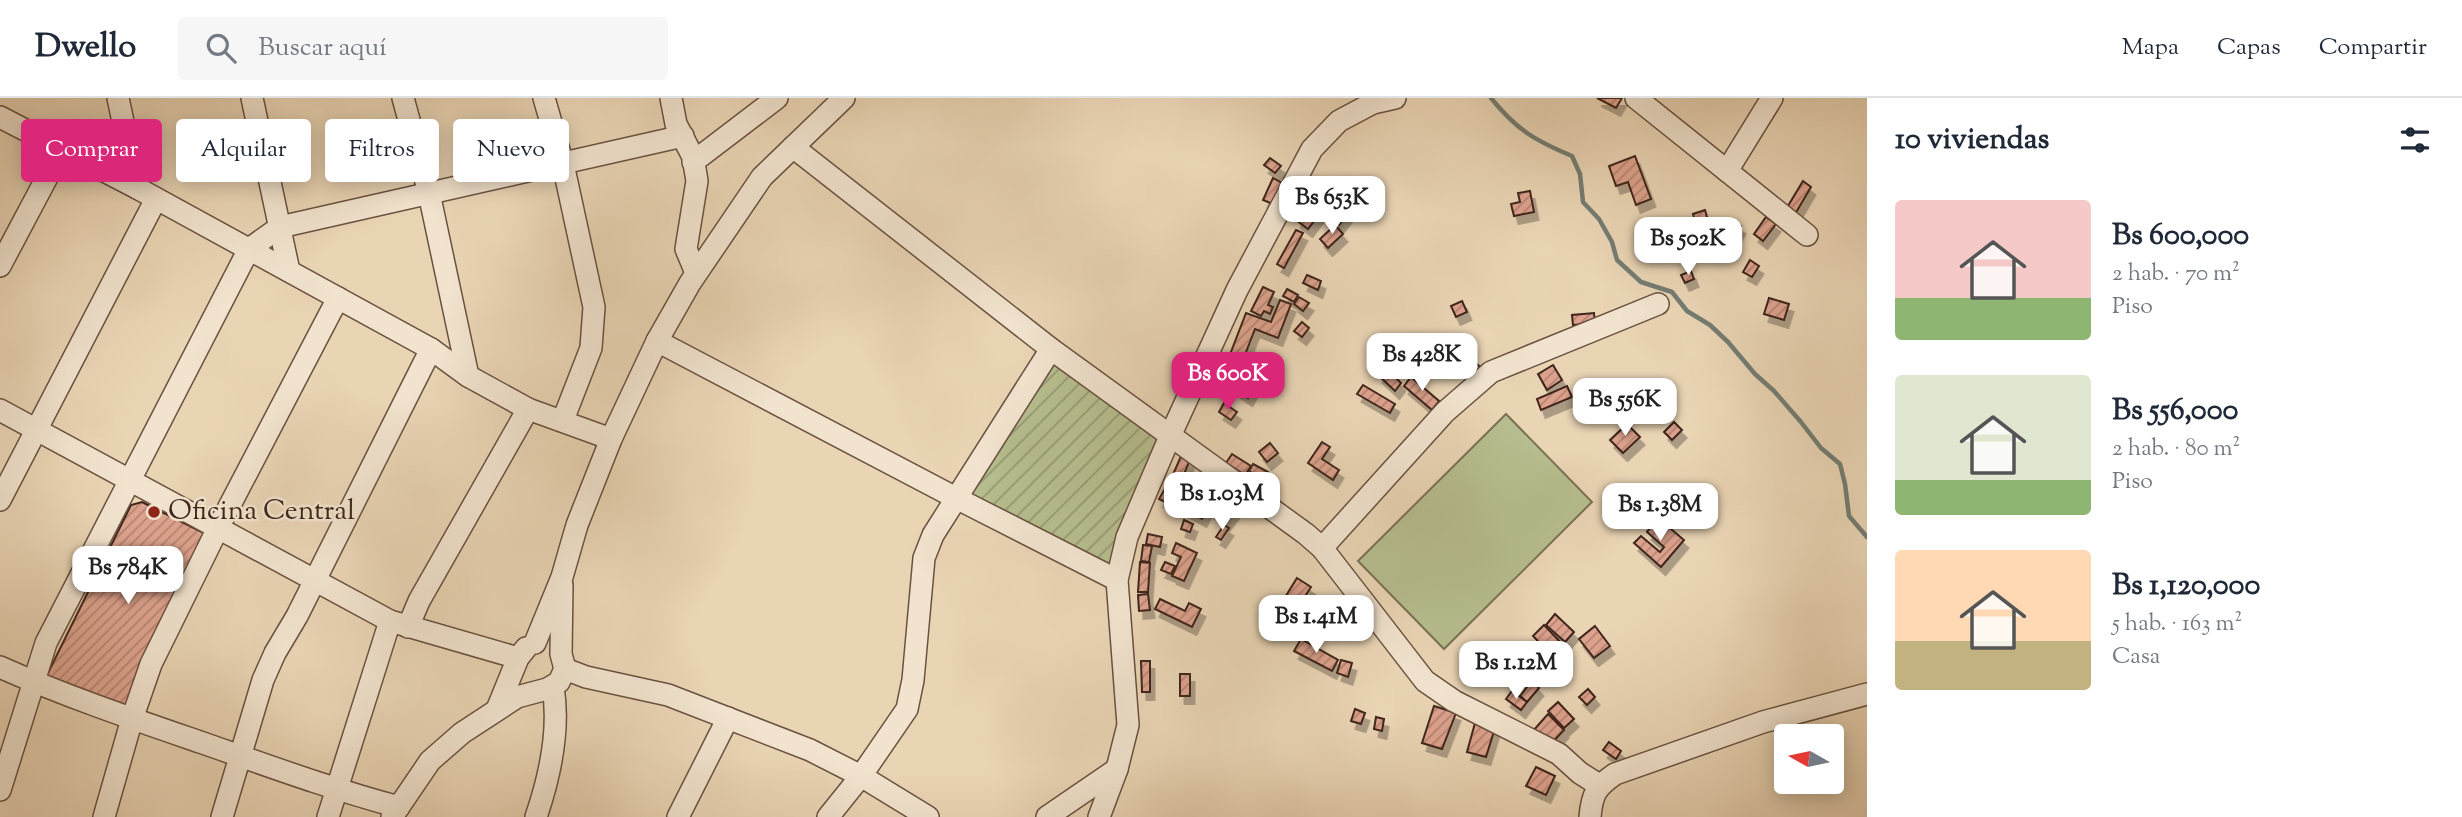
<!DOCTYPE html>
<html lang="es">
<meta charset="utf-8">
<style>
:root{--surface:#fff;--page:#f6f6f7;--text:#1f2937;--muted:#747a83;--line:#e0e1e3;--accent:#db2777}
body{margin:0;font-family:"Sorts Mill Goudy",serif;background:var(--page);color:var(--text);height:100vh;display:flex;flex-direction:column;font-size:26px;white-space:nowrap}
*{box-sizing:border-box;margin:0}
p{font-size:23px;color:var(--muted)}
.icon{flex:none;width:38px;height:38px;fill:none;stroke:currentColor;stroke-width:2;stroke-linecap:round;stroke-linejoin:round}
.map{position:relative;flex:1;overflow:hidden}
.details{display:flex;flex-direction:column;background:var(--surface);width:595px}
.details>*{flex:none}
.top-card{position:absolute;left:21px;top:21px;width:665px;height:63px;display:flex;gap:14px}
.needle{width:46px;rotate:279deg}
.controls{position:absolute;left:1774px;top:626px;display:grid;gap:14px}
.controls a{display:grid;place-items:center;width:70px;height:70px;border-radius:7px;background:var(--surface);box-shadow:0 4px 18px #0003;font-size:35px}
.price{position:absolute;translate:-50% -60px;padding:0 16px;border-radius:14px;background:#fff;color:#222;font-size:23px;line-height:46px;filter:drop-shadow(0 2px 4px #0008)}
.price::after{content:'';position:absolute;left:50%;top:42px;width:21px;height:16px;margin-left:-10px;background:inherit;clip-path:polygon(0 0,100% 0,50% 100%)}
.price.active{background:var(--accent);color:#fff}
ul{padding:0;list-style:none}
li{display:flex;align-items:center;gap:21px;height:175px;padding:0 28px}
li span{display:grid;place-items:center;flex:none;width:196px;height:140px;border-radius:7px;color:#555}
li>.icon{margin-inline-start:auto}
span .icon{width:84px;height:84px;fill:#fffc;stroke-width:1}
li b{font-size:30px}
h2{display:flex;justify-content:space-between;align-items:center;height:84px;padding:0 28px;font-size:30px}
.pill{padding:0 24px;border-radius:7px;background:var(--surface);box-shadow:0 4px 18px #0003;font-size:24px;line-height:63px}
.pill.active{background:var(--accent);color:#fff}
header{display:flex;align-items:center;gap:42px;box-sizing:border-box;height:98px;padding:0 35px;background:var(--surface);border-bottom:2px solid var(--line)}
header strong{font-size:33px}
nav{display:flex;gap:38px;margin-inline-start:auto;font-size:24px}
.search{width:490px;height:63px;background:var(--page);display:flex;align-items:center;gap:18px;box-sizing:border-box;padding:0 24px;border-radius:7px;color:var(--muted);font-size:26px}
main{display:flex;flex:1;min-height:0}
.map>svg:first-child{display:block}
.garden{fill:url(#garden-furrows);stroke:#7a7154;stroke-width:2}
.pitch{fill:#b6bd8e;stroke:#7a7154;stroke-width:2}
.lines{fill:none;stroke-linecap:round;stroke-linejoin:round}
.stream{stroke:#747d72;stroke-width:4.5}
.building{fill:url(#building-hatch);stroke:#3f251a;stroke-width:2;filter:url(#shadow)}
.minor-casing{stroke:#6a5140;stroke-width:24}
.minor{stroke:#f1e3ce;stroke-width:21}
.poi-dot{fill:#8f2418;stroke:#f1e3ce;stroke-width:2.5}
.labels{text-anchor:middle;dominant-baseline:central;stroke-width:5;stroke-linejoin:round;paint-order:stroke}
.poi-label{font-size:28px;fill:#3f251a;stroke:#f1e3ce;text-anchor:start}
</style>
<header>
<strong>Dwello</strong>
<div class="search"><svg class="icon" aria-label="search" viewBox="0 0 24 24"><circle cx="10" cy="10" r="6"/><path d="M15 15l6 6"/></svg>Buscar aquí</div>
<nav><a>Mapa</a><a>Capas</a><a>Compartir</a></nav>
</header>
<main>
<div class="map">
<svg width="1867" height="719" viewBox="0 0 1867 719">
<defs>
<pattern id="garden-furrows" width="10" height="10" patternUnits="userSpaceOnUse" patternTransform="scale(1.75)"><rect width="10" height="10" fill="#b6bd8e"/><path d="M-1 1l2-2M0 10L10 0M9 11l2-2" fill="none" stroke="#959973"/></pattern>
<pattern id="building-hatch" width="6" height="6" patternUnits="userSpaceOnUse" patternTransform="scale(1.75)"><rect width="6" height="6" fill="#dda28d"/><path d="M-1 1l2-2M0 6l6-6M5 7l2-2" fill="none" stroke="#b58472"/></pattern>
<filter id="shadow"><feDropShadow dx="4.5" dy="8" stdDeviation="0" flood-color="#0004"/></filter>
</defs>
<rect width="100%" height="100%" fill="#e9d4b4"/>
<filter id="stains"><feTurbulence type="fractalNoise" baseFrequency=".00286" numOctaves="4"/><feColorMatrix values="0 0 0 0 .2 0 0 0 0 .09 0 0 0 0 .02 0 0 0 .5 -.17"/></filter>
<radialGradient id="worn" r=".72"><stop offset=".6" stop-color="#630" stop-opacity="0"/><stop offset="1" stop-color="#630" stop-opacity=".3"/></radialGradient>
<!-- garden -->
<polygon class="garden" points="1051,251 1171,336 1117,482 956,400"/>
<!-- pitch -->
<polygon class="pitch" points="1506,316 1592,404 1444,551 1358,463"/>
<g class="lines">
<!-- stream -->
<path class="stream" d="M1491,0C1517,32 1534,42 1572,58L1580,76L1583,104L1599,121L1612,144L1617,162L1641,184L1672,194L1687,213L1710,227L1728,244L1755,276L1774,293L1801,324L1821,350L1840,366L1845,386L1849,418L1867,439"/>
</g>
<!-- building -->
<g class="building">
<polygon points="1597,0 1622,0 1616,10"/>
<polygon points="1635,58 1651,101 1636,107 1628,84 1616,88 1609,68"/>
<polygon points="1270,60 1281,68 1275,75 1264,67"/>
<polygon points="1273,80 1282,85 1273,106 1263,102"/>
<polygon points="1803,83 1811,89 1794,118 1785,113"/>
<polygon points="1317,93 1347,117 1339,127 1321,114 1308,131 1296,122"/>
<polygon points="1530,93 1534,114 1514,118 1511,106 1520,104 1518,95"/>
<polygon points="1705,112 1709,126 1697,130 1693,116"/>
<polygon points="1766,119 1776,126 1763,143 1754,136"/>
<polygon points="1732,122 1741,128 1730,147 1720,140"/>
<polygon points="1335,127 1343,136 1328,150 1320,141"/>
<polygon points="1296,132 1303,135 1284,170 1277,166"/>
<polygon points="1750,162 1759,168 1752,179 1743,174"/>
<polygon points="1691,173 1694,181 1685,185 1681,177"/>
<polygon points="1307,177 1321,183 1318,192 1303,185"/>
<polygon points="1263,189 1274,194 1268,207 1273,209 1270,216 1264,213 1261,218 1251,213"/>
<polygon points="1287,191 1298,197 1294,204 1283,198"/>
<polygon points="1299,199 1309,205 1303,213 1294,206"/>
<polygon points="1769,200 1789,206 1784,222 1764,216"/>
<polygon points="1280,202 1291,206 1278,240 1255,231 1241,267 1238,265 1229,289 1219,285 1246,215 1271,224"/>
<polygon points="1462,203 1467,214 1456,219 1451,208"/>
<polygon points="1594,215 1595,225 1573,227 1572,217"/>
<polygon points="1302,224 1309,230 1302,239 1294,233"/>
<polygon points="1379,252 1390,262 1383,271 1372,261"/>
<polygon points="1473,262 1482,271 1474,278 1466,269"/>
<polygon points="1553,267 1562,282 1547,292 1538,276"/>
<polygon points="1386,269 1401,285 1395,293 1378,277"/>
<polygon points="1411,279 1439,303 1432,312 1404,288"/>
<polygon points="1236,281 1253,291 1248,300 1231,289"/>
<polygon points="1611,284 1613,295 1599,297 1598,286"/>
<polygon points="1363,287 1395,306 1390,315 1357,296"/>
<polygon points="1567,288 1572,299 1541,312 1537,301"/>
<polygon points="1224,305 1237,314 1231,322 1219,314"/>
<polygon points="1674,324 1682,332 1672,342 1664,334"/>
<polygon points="1627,326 1640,339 1623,355 1610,342"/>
<polygon points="1322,344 1330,349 1322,361 1339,372 1333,382 1308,365"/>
<polygon points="1270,345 1278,355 1267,364 1259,354"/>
<polygon points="1232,356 1251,368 1245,377 1226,365"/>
<polygon points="1181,358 1190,362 1178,390 1169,386"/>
<polygon points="1253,366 1268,374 1263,382 1249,373"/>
<polygon points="1194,381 1215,395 1202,421 1180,409"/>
<polygon points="1166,389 1175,394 1169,406 1159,401"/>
<polygon points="1693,389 1700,396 1684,413 1677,406"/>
<polygon points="1221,396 1227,401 1215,416 1209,411"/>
<polygon points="1228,401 1238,408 1225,425 1216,418"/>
<polygon points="142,404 206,436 127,610 46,579 131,407"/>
<polygon points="1658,420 1684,442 1661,469 1634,445 1641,438 1660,454 1664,449 1647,434"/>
<polygon points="1184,422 1193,426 1190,434 1181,431"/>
<polygon points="1224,427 1229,430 1221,442 1216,439"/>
<polygon points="1148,436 1162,439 1160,449 1146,446"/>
<polygon points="1176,445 1197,455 1184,483 1172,478 1181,459 1172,455"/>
<polygon points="1143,447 1152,448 1149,464 1141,463"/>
<polygon points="1140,464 1150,465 1148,494 1138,494"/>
<polygon points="1165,464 1175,468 1171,476 1161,472"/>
<polygon points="1297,480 1311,489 1298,509 1284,501"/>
<polygon points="1148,496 1150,512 1139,513 1138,497"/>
<polygon points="1160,501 1185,513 1189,505 1201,511 1192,529 1155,511"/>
<polygon points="1555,516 1574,534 1565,544 1546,527"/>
<polygon points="1544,527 1566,550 1555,561 1533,538"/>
<polygon points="1595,528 1610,548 1594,560 1579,541"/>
<polygon points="1301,541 1338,562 1332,573 1294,553"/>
<polygon points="1527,551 1536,561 1521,575 1512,564"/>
<polygon points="1341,562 1352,565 1348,579 1337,575"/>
<polygon points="1141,563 1150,563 1150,594 1142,594"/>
<rect x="1180" y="576" width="10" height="22"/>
<polygon points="1532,583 1539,590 1527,604 1520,598"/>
<polygon points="1588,591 1595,599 1587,607 1579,599"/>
<polygon points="1512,593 1527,604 1521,612 1506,601"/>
<polygon points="1558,604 1574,621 1564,630 1548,613"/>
<polygon points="1434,608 1456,615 1442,651 1422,645"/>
<polygon points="1355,611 1365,615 1361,626 1351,623"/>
<polygon points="1548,616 1564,632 1549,648 1533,633"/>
<polygon points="1376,619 1384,621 1382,633 1374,631"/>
<polygon points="1475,625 1495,630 1486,659 1467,654"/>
<polygon points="1609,644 1621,653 1616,661 1603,652"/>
<polygon points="1536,669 1555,678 1546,697 1526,688"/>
</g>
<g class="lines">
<!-- minor casing -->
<g class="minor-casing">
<g id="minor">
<polyline points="118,0 137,90"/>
<polyline points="252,0 289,173"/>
<polyline points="403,0 429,95 468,278"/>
<polyline points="544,0 563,66 594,209 591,250 563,322"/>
<polyline points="671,0 676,26 693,59 697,83 686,151 696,175"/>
<polyline points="1636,0 1807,137"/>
<polyline points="0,19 137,90 431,251 468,278 528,311 611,341"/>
<polyline points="793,49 1051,251 1306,436 1322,450 1425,583 1454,603 1559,656 1580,675 1599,687"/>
<polyline points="693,64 777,0"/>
<polyline points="1727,73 1772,0"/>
<polyline points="0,168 62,51"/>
<polyline points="657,243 956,400 1117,482"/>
<polyline points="0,312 390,523 518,560"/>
<polyline points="0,402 156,101"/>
<polyline points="1322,450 1445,314 1491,274 1658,206"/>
<polyline points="408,529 419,503 528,311"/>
<polyline points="535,545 562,479 577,427 611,341 657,243 690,185 762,79 844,0"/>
<path d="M0,569C65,598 133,621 200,644C266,667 331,691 399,709"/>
<polyline points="565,571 586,579 668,597 810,652 861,678 928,719"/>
<polyline points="498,609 518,560 526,550"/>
<polyline points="0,692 46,545 249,151 280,129 683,38"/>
<polyline points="104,719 132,621 151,566 218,430 338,200"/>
<polyline points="222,719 263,582 275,555 297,518 431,251"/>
<polyline points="328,719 390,523"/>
<polyline points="392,719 430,663 462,635 517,599 547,591 559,584 565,571 561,556 562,487"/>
<path d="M536,719C550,678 560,631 553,589"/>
<polyline points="678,719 728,620"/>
<polyline points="828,719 861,678 907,611 913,582 924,460 933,437 1051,251"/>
<polyline points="1047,719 1117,671"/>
<polyline points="1099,719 1117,671 1128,627 1117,482 1127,439 1171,336 1237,192 1312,51 1339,23 1373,5 1395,0"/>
<path d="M1590,719C1592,696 1596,689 1615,676L1763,624L1867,596"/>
</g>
</g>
<!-- minor -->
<use href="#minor" class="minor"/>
</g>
<!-- markers -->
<circle class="poi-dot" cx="154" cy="414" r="7"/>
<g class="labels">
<!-- poi labels -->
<g class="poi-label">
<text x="168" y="414">Oficina Central</text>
</g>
</g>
<rect width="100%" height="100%" filter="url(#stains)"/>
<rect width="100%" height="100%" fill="url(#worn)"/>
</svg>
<div class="controls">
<a><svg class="needle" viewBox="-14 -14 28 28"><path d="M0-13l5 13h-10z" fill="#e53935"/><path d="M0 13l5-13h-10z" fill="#747a83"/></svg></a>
</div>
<b class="price" style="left:1332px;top:138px">Bs 653K</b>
<b class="price" style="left:1688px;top:179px">Bs 502K</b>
<b class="price" style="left:1422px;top:295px">Bs 428K</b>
<b class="price active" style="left:1228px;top:314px">Bs 600K</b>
<b class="price" style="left:1625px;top:340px">Bs 556K</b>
<b class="price" style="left:1222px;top:434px">Bs 1.03M</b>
<b class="price" style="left:1660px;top:445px">Bs 1.38M</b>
<b class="price" style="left:128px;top:508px">Bs 784K</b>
<b class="price" style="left:1316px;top:557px">Bs 1.41M</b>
<b class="price" style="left:1516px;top:603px">Bs 1.12M</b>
<div class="top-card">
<a class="pill active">Comprar</a>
<a class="pill">Alquilar</a>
<a class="pill">Filtros</a>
<a class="pill">Nuevo</a>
</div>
</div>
<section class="details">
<h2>10 viviendas<svg class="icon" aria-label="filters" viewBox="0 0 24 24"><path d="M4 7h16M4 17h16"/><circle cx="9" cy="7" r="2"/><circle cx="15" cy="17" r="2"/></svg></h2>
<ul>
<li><span style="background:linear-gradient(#f6c9c9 70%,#8fb573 0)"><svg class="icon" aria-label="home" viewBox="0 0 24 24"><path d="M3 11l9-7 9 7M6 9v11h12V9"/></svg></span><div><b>Bs 600,000</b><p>2 hab. · 70 m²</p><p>Piso</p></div></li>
<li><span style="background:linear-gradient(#dfe7d0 75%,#8fb573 0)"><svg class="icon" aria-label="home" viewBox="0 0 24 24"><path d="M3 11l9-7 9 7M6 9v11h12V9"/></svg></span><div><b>Bs 556,000</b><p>2 hab. · 80 m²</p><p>Piso</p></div></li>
<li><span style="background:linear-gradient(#ffd9b3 65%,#c2b280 0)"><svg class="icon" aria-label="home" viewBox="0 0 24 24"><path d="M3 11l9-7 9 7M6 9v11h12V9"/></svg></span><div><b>Bs 1,120,000</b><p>5 hab. · 163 m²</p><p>Casa</p></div></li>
</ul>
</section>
</main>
